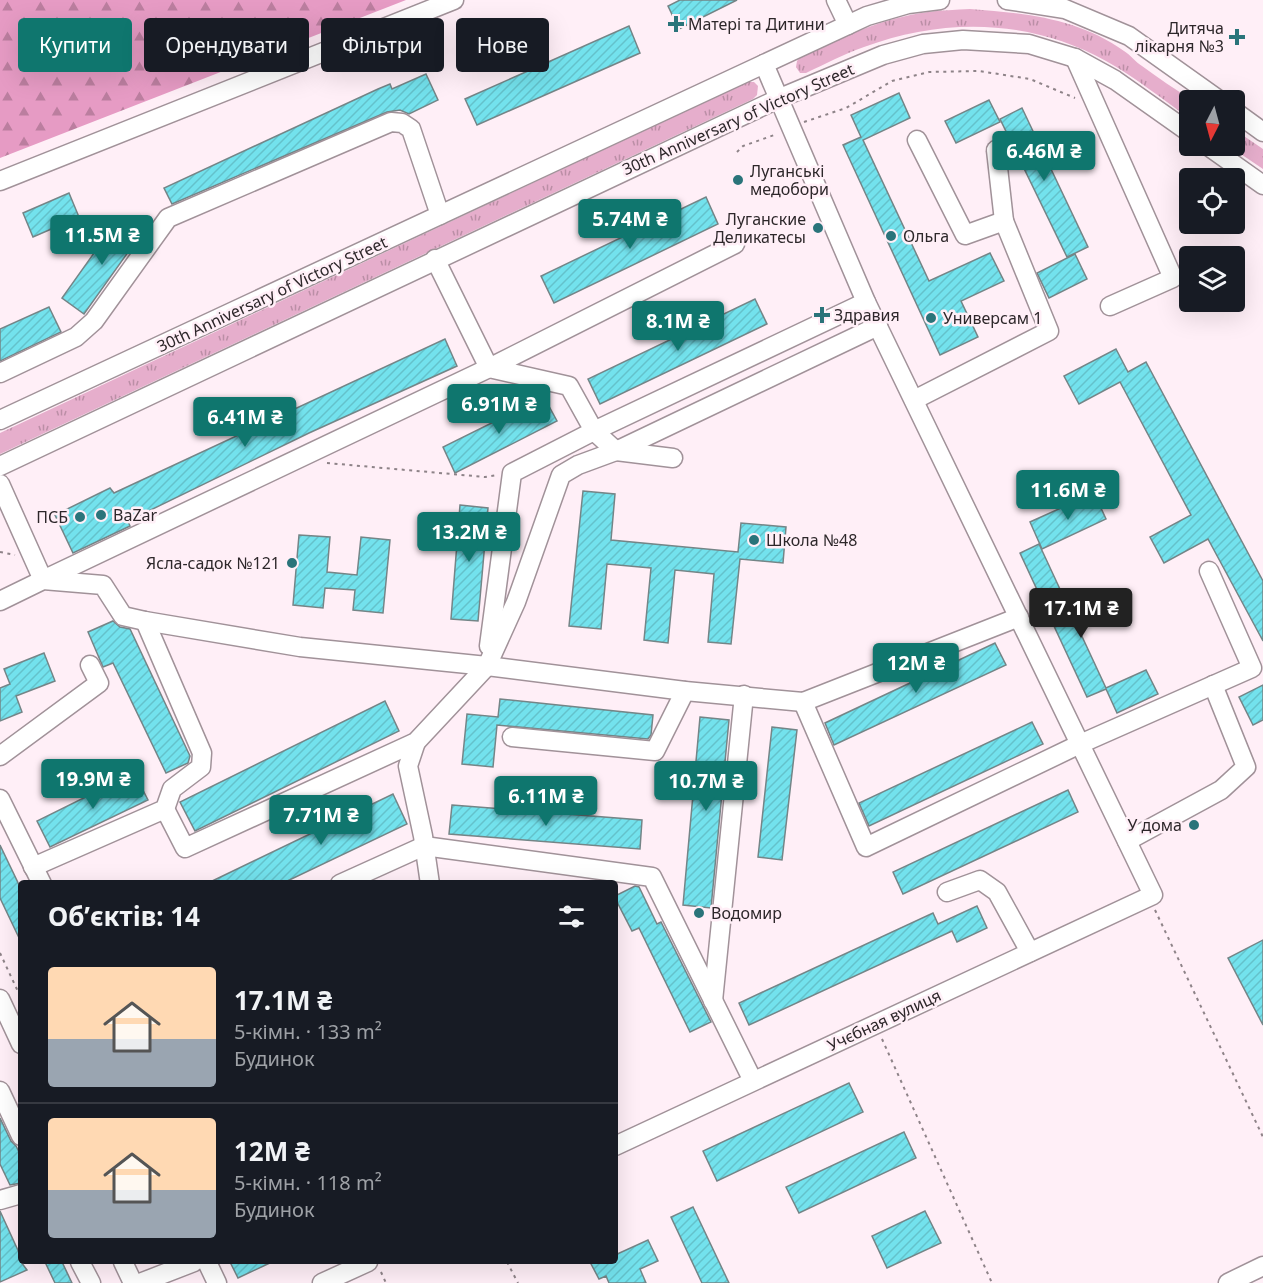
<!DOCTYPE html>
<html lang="uk">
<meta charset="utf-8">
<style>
:root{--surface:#171b24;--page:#242831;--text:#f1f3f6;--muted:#9ea1a6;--line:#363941;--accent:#0f766e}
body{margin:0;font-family:"Noto Sans",sans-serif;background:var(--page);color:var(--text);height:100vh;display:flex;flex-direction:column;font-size:22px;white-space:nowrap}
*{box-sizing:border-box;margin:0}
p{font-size:20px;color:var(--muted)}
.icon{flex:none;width:33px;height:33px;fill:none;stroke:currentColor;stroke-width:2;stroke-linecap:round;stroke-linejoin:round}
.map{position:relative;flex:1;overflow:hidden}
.details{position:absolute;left:18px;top:880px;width:600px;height:384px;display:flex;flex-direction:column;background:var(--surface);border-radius:6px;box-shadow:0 6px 24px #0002}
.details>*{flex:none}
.hud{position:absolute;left:18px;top:18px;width:600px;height:54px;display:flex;gap:12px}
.needle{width:39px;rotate:186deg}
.buttons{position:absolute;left:1179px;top:90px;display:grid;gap:12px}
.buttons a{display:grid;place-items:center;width:66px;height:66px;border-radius:6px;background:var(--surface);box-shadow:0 6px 24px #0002;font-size:30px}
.price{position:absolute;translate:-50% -51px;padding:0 14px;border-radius:6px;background:var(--accent);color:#fff;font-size:20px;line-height:39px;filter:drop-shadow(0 2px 3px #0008)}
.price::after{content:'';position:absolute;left:50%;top:36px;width:18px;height:14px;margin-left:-9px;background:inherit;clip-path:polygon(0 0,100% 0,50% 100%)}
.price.active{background:#222;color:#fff}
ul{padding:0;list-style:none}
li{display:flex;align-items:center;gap:18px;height:150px;padding:0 30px}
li+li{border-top:2px solid var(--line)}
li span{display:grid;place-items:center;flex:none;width:168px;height:120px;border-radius:6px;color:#555}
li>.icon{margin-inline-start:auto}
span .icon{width:72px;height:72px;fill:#fffc;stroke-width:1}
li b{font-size:26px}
h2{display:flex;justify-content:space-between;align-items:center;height:72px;padding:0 30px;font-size:26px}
.tag{padding:0 21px;border-radius:6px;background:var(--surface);box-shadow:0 6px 24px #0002;font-size:21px;line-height:54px}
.tag.active{background:var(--accent);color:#fff}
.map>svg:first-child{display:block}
.grass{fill:url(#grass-tufts)}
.forest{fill:url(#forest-firs)}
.building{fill:url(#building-hatch);stroke:#748587;stroke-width:1.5}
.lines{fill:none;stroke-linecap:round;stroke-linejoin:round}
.minor-casing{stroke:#a19299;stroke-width:21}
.path{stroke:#8e8388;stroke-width:2;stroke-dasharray:3 4.5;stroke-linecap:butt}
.minor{stroke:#fff;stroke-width:18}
.poi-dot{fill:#2a747a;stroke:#ffeff7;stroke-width:2}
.labels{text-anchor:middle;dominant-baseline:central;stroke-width:5;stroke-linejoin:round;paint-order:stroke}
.poi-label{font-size:16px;fill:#2d272a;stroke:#ffeff7;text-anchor:start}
.street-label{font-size:16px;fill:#2d272a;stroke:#ffeff7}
</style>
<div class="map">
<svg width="1263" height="1283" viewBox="0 0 1263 1283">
<defs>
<pattern id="grass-tufts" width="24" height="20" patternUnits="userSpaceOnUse" patternTransform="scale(1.5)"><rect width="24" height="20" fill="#e6aecc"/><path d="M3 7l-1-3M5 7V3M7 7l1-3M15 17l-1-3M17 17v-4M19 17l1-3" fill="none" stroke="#bb8ea6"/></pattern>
<pattern id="forest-firs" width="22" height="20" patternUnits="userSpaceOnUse" patternTransform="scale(1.5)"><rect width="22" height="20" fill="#e69bc4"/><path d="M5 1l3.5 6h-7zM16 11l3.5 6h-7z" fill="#bb7e9f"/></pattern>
<pattern id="building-hatch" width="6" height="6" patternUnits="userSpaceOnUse" patternTransform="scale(1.5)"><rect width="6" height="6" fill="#73e2ed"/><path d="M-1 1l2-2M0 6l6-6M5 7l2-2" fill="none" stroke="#64c2cb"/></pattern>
</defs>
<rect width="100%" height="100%" fill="#ffeff7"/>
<!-- grass -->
<g class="grass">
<path d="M970,9C1024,13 1078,18 1124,51C1131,55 1135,62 1142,66C1158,78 1175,89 1192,100H1190L1189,118C1162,99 1135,77 1106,61C1031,19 944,17 864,47C844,54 825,64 806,73H800L796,67L797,61L801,56C842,37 883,18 928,12C941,10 956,10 970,9Z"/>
<polygon points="748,82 754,82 758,86 757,95 753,99 0,454 0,433"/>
<polygon points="1235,130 1263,149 1263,169 1229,146 1234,146"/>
</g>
<!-- forest -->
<polygon class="forest" points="0,0 406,0 0,158"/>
<!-- building -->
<g class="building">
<polygon points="680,0 737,0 679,29 668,6"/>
<polygon points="629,26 640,53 477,125 465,99"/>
<polygon points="426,74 438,100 409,114 400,110 387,112 172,204 164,188 378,89 390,84 392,89"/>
<polygon points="899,93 910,118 863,140 929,281 990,253 1004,281 961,301 978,337 940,355 843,145 861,137 851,115"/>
<polygon points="989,100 1000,122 956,143 945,121"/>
<polygon points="1022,108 1088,247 1067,257 1000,119"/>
<polygon points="69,193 79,217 33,237 23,213"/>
<polygon points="706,197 718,224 554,303 541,276"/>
<polygon points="119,218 141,234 84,314 62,298"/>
<polygon points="1075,254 1087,279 1049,298 1037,273"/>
<polygon points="755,299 767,324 600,404 588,379"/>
<polygon points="49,307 61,332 0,361 0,329"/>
<polygon points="445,339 457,366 309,433 128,521 130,526 73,553 55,515 110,488 114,493"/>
<polygon points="1116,349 1128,372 1146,362 1263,581 1263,641 1208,539 1164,563 1150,537 1191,515 1120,382 1079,404 1064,376"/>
<polygon points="544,397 557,421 455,473 443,447"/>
<polygon points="583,491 615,494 611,540 738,552 741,523 786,527 783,563 740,559 731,644 708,642 714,574 675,570 668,643 644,640 651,568 607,564 601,629 569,626"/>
<polygon points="1094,493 1106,519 1042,549 1030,522"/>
<polygon points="460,505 488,508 478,621 451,619"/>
<polygon points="299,535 330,537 327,572 357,575 361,537 390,540 383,613 353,610 355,590 325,588 323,608 293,605"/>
<polygon points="1039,544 1106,688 1146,670 1158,694 1117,713 1106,689 1087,697 1020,553"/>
<polygon points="113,621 120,627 130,629 190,756 188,763 166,773 113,663 103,667 88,632"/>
<polygon points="995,643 1006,665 834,745 825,723"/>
<polygon points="44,653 55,681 16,696 22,712 0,721 0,688 10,684 4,669"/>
<polygon points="1263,685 1263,720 1253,725 1239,697"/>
<polygon points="500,699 653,715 651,735 648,739 497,725 493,767 462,764 467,714 498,717"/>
<polygon points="385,701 399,731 195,831 180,802"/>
<polygon points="700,717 729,720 711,908 683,905"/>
<polygon points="1032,722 1043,744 869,826 859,803"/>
<polygon points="772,727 797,730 782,860 758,857"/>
<polygon points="134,773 148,800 50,847 37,821"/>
<polygon points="1068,790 1078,812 903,894 893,872"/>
<polygon points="393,794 407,824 281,884 206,884"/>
<polygon points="452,805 642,820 640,849 449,834"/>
<polygon points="0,845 21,889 21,942 0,898"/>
<polygon points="635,886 639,887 657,924 661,922 711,1022 690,1032 639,928 632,931 615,898 615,896"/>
<polygon points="977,906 987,928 957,942 952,931 749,1025 739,1003 933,913 938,924"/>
<polygon points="1263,940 1263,1025 1228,958"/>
<polygon points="849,1083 863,1112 717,1181 703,1151"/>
<polygon points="0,1118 11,1141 16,1146 21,1156 21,1183 10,1185 0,1164"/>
<polygon points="904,1132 916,1158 799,1213 786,1187"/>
<polygon points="693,1207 729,1283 702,1283 671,1217"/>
<polygon points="0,1211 21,1257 21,1262 27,1270 0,1282"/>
<polygon points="925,1211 941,1243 887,1268 872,1236"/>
<polygon points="648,1240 658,1261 640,1269 646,1283 609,1283 606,1276 599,1279 590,1262 615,1262 615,1255"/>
<polygon points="45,1262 62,1262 72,1283 55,1283"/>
<polygon points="230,1262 272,1262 238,1278"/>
</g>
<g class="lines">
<!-- minor casing -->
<g class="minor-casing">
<g id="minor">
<polyline points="836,0 848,25"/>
<polyline points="1007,0 1065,9 1129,36 1219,100"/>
<polyline points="1075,58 1173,278 1110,306"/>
<polyline points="1234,111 1263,132"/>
<polyline points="1208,146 1263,185"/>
<polyline points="996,150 1004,221"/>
<polyline points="0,181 454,0"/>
<polyline points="735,244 489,368 569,386 594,431 866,302"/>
<polyline points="0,373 76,337 94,321 168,218 391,122 402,123 411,129 440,215"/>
<polyline points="914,400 1049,331 1004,221 965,235 917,140"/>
<polyline points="0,420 867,16 908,4 940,0"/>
<polyline points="0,466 780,98 883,55 923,44 963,40 1029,44 1075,58 1115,80 1190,133"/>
<polyline points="0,484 43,580 489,368 435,259"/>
<polyline points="0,601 43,580 103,585 123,616 145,621 300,647 487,666 685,691 803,702 1019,617"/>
<polyline points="489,646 512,473 594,431 616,451 673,458"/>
<polyline points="803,702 866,847 1080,744 1252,668 1209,571"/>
<polyline points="512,737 655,751 685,691"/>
<polyline points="416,742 408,766 423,836 430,884"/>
<polyline points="0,756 99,683 90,665"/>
<polyline points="0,799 42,884"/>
<polyline points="165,809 185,848 416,742 487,666 516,602 561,475 578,465 616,451 878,326"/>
<polyline points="1127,841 1221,790 1246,767 1213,685"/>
<polyline points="33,867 165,809 172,789 201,767 202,753 145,621"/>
<polyline points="340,884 424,846 652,877 753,1081"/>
<polyline points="947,892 980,880 997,892 1030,952"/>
<polyline points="0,999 21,1044"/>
<polyline points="713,1001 744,695"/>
<polyline points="0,1091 21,1136"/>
<polyline points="615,1146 1153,895 866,302 764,64"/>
<polyline points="0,1200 21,1194"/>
<polyline points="80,1262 91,1283"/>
<polyline points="123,1262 133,1283"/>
<polyline points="207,1262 217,1283"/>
<polyline points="140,1283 194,1262"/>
<polyline points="322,1283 368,1262"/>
<polyline points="1228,1283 1263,1266"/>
</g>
</g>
<!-- path -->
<g class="path">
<polyline points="804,122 846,108 892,81 929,72 979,71 1030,79 1075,98"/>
<polyline points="737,152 743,146 777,134"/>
<polyline points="327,463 485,477 497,475"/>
<polyline points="0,552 15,555"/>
<polyline points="1155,910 1263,1137"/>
<polyline points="0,953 21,998"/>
<polyline points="882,1039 992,1283"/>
<polyline points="507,1262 518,1283"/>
<polyline points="381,1272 386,1283"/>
</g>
<!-- minor -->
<use href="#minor" class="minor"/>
</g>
<!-- markers -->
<g class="poi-dot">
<path d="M673 15h6v6h6v6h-6v6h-6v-6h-6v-6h6z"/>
<path d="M1234 28h6v6h6v6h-6v6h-6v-6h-6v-6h6z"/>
<circle cx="738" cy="180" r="6"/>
<circle cx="818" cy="228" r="6"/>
<circle cx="891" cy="236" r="6"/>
<path d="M819 306h6v6h6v6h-6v6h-6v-6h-6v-6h6z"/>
<circle cx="931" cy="318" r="6"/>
<circle cx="101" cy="515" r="6"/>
<circle cx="80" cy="517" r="6"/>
<circle cx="754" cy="540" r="6"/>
<circle cx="292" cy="563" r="6"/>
<circle cx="1194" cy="825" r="6"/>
<circle cx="699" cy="913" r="6"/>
</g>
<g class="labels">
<!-- poi labels -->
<g class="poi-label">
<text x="688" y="24">Матері та Дитини</text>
<text x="1224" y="28" text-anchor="end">Дитяча<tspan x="1224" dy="18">лікарня №3</tspan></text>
<text x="750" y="171">Луганські<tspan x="750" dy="18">медобори</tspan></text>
<text x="806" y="219" text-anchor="end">Луганские<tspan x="806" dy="18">Деликатесы</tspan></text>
<text x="903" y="236">Ольга</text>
<text x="834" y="315">Здравия</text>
<text x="943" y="318">Универсам 1</text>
<text x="113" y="515">BaZar</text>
<text x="68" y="517" text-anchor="end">ПСБ</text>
<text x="766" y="540">Школа №48</text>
<text x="280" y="563" text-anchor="end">Ясла-садок №121</text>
<text x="1182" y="825" text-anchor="end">У дома</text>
<text x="711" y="913">Водомир</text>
</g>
<!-- street labels -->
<g class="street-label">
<text transform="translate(738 119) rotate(-24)">30th Anniversary of Victory Street</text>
<text transform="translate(272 294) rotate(-25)">30th Anniversary of Victory Street</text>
<text transform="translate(884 1020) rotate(-25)">Учєбная вулиця</text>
</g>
</g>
</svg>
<div class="buttons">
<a><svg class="needle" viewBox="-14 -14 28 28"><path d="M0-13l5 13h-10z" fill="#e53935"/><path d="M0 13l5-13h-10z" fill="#9ea1a6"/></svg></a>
<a><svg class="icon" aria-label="locate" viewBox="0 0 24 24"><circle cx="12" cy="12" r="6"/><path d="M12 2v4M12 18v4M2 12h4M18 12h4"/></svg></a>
<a><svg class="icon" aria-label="layers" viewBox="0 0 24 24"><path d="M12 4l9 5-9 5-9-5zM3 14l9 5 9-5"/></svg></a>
</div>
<b class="price" style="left:1044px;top:182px">6.46M ₴</b>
<b class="price" style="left:630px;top:250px">5.74M ₴</b>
<b class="price" style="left:102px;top:266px">11.5M ₴</b>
<b class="price" style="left:678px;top:352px">8.1M ₴</b>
<b class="price" style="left:499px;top:435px">6.91M ₴</b>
<b class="price" style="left:245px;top:448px">6.41M ₴</b>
<b class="price" style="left:1068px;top:521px">11.6M ₴</b>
<b class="price" style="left:469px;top:563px">13.2M ₴</b>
<b class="price active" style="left:1081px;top:639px">17.1M ₴</b>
<b class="price" style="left:916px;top:694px">12M ₴</b>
<b class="price" style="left:93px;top:810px">19.9M ₴</b>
<b class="price" style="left:706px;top:812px">10.7M ₴</b>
<b class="price" style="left:546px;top:827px">6.11M ₴</b>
<b class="price" style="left:321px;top:846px">7.71M ₴</b>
<div class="hud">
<a class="tag active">Купити</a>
<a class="tag">Орендувати</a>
<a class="tag">Фільтри</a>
<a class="tag">Нове</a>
</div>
<section class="details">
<h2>Об’єктів: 14<svg class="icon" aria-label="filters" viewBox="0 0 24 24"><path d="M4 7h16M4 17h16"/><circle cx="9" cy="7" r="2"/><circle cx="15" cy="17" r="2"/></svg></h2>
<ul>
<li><span style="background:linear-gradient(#ffd9b3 60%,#9aa5b1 0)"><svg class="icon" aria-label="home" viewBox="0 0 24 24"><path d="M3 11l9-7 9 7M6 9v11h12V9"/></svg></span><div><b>17.1M ₴</b><p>5-кімн. · 133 m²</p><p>Будинок</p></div></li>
<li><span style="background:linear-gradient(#ffd9b3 60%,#9aa5b1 0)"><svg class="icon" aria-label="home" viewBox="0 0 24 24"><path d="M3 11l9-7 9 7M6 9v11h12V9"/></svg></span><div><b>12M ₴</b><p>5-кімн. · 118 m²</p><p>Будинок</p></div></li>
</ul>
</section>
</div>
